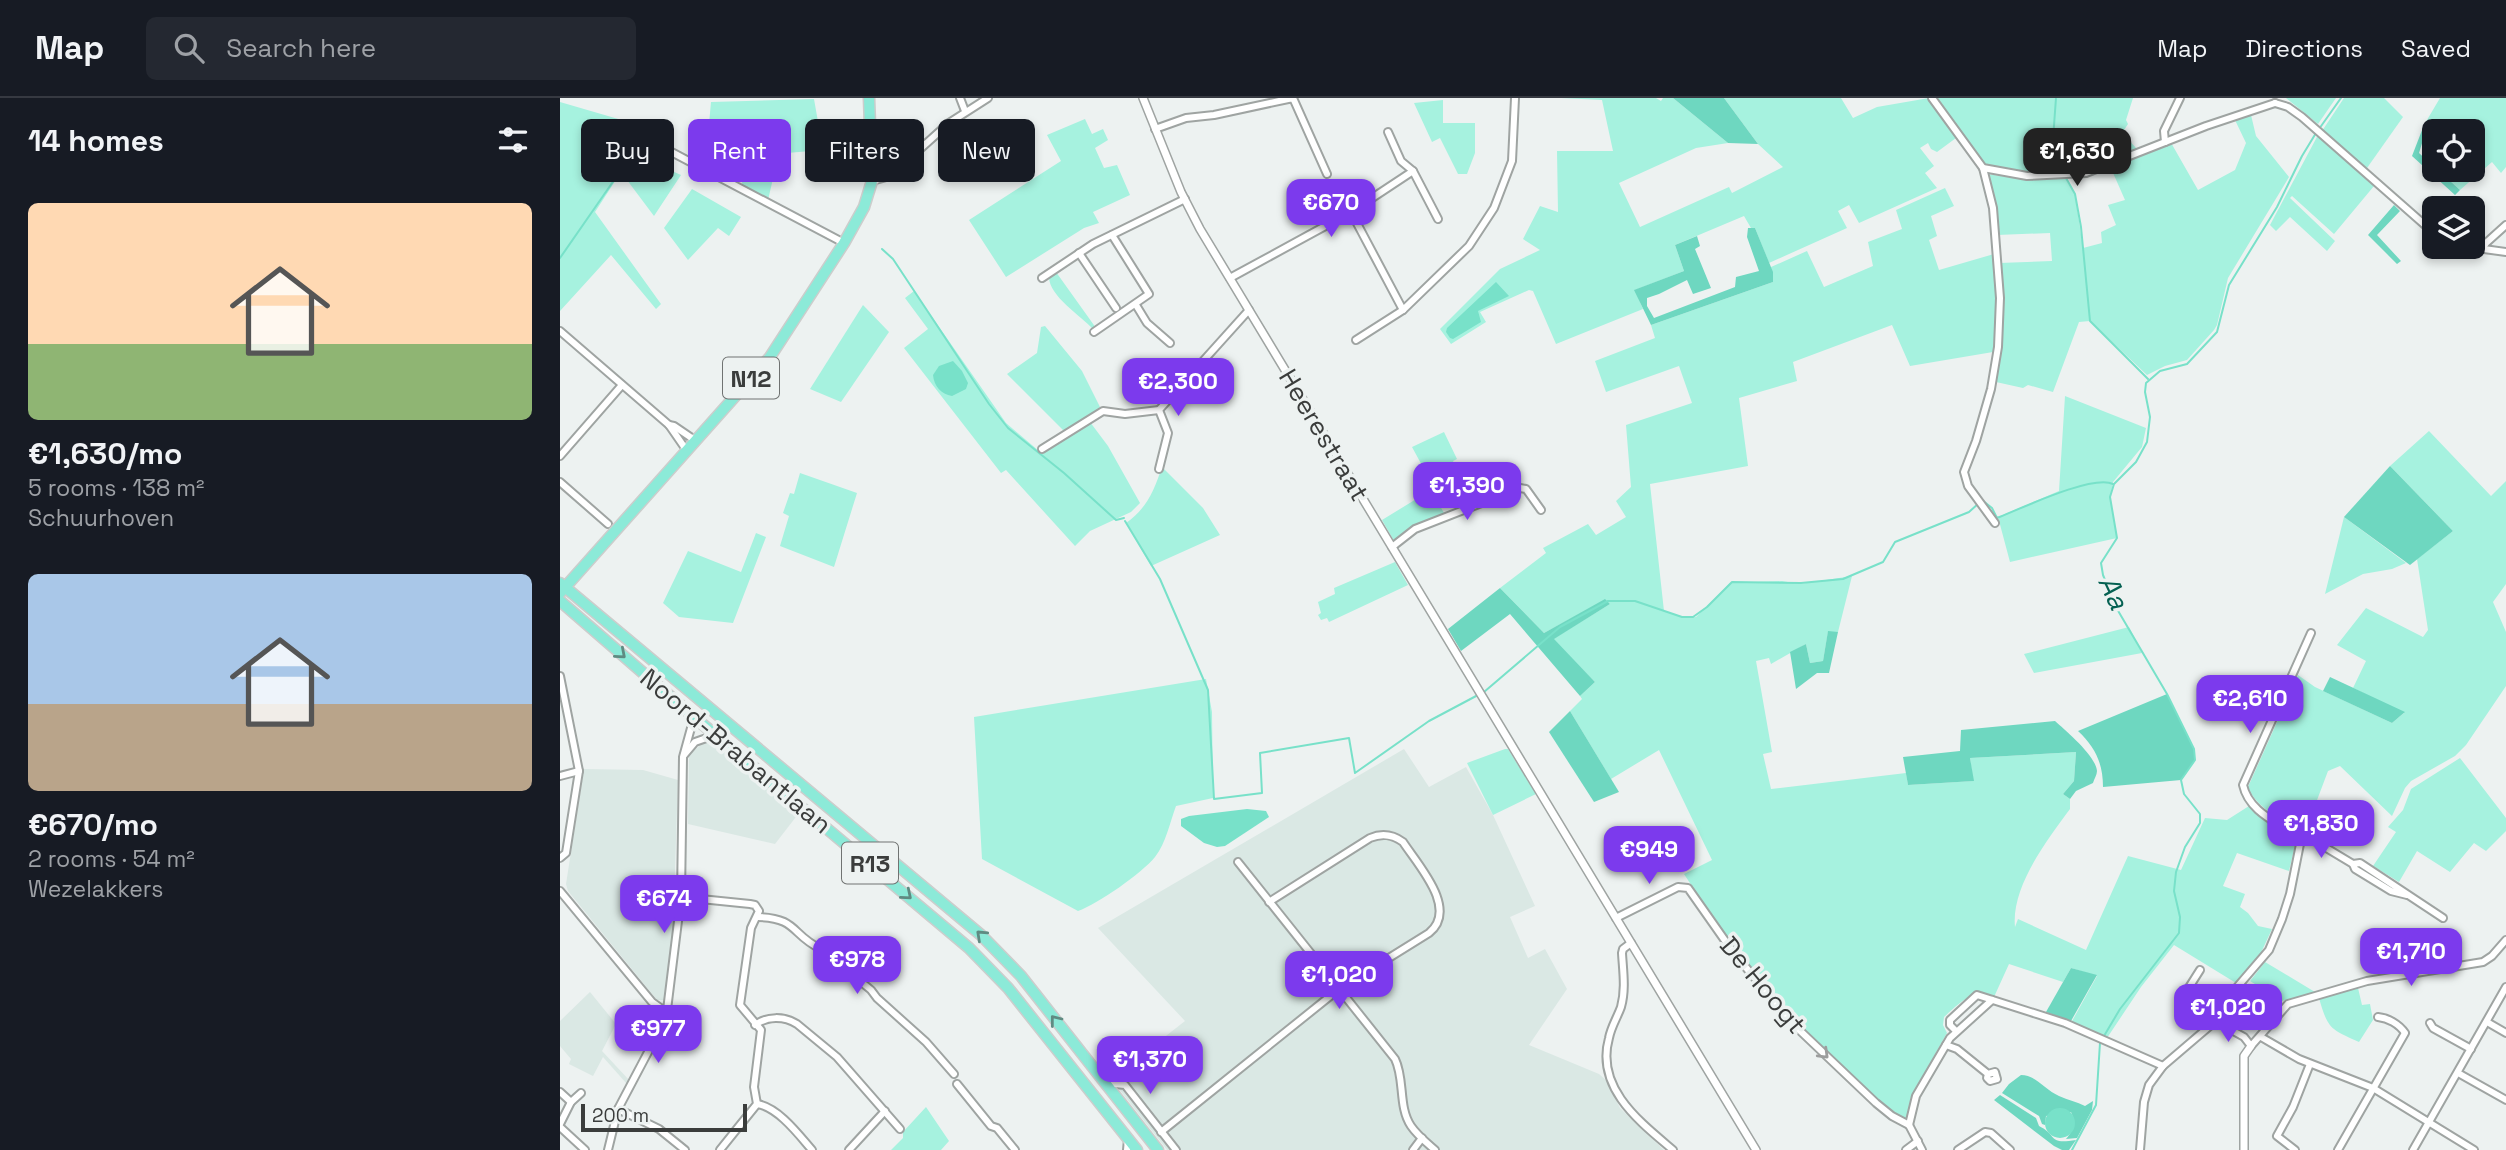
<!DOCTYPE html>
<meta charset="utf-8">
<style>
:root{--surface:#171b24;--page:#242831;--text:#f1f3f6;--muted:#9ea1a6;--line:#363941;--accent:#7c3aed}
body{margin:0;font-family:"Space Grotesk",sans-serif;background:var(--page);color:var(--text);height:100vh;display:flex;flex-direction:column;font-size:26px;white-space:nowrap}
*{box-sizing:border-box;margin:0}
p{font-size:23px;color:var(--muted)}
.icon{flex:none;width:38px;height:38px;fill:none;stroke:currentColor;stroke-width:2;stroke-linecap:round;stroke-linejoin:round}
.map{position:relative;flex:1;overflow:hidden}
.side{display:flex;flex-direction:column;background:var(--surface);width:560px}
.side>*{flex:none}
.guide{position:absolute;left:21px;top:21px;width:665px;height:63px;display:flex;gap:14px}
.buttons{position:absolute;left:1862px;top:21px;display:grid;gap:14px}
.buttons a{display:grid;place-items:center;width:63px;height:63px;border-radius:10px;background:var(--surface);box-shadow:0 4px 10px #0003;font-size:35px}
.scale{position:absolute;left:21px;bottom:18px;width:166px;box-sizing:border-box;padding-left:7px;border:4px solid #3b3d3c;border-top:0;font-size:19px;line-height:24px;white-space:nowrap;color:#3b3d3c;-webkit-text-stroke:5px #edf2f1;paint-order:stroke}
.price{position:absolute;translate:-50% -60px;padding:0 16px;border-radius:14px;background:var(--accent);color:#fff;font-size:23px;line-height:46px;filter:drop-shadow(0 2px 4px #0008)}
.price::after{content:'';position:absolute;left:50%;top:42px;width:21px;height:16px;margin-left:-10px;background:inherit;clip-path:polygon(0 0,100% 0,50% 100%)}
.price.active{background:#222;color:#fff}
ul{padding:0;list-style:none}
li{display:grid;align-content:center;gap:14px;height:371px;padding:0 28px}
li span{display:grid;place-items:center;height:217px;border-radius:10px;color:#555}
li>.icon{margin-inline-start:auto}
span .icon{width:126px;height:126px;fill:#fffc;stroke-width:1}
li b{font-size:30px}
h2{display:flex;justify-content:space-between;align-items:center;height:84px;padding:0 28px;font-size:30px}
.chip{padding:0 24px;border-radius:10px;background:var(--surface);box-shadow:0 4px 10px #0003;font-size:24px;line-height:63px}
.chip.active{background:var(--accent);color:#fff}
header{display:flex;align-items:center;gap:42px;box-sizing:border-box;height:98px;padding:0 35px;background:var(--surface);border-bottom:2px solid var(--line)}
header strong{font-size:33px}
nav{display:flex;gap:38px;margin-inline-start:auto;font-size:24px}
.search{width:490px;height:63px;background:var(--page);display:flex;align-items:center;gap:18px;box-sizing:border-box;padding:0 24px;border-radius:10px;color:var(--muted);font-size:26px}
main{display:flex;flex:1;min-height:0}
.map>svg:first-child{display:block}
.built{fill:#dae8e4}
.green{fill:#a6f2df}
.forest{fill:#6ed7c0}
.water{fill:#78e1c9}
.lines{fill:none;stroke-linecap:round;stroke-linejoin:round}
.stream{stroke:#78e1c9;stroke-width:2}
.minor-casing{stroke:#9fa4a2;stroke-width:10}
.tertiary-casing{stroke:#9fa4a2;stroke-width:10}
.primary-casing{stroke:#cccdcc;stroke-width:13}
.minor{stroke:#fff;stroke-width:6}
.tertiary{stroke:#fff;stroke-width:7}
.primary{stroke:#8cead8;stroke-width:10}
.oneway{stroke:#5f8b82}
.oneway2{stroke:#9d9e9e}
.labels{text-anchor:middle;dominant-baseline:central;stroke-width:7;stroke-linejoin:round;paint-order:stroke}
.shield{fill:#edf2f1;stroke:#707372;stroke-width:2}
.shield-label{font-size:24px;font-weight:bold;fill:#3b3d3c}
.street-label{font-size:26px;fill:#3b3d3c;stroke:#edf2f1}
.water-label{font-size:28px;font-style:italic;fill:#056152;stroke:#edf2f1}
</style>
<header>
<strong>Map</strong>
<div class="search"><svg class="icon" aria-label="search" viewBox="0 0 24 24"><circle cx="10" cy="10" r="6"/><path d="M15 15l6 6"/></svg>Search here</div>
<nav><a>Map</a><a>Directions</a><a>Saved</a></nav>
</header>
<main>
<section class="side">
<h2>14 homes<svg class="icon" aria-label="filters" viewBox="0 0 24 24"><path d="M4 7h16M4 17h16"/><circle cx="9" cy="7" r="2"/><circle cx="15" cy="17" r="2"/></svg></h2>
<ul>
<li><span style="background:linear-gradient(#ffd9b3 65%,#8fb573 0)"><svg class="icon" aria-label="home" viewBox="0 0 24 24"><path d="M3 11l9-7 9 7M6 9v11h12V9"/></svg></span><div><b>€1,630/mo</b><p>5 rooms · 138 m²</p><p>Schuurhoven</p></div></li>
<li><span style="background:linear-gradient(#a9c7e8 60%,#b9a48a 0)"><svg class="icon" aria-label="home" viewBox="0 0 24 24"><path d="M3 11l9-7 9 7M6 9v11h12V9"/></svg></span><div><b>€670/mo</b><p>2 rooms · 54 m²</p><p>Wezelakkers</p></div></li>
</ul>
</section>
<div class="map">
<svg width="1946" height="1052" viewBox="0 0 1946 1052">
<rect width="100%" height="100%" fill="#edf2f1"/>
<!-- built -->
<g class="built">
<polygon points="154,642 239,715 215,746 128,726 129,656 146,643"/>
<polygon points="844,651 869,689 906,669 933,717 975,808 950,819 968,860 985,851 1007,891 969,947 1039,976 1047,983 1060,1010 1104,1052 607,1052 551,981 625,923 538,830"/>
<polygon points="24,671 83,672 118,682 113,832 105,902 97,902 8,793 6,786"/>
<polygon points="30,894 56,926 42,953 69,982 67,986 43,959 33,978 9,966 11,961 0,948 0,923"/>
</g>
<!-- green -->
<g class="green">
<polygon points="1001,0 1096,0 1101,3 1103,0 1113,0 1168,45 1136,50 1059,85 1080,129 1169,89 1172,95 1223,69 1198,46 1164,0 1281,0 1293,20 1317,9 1369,0 1396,40 1377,54 1371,51 1368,45 1360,50 1374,68 1365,75 1377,90 1299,125 1289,107 1278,113 1287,130 1209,165 1195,130 1191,130 1184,118 1115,147 1124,173 1075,192 1083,211 996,246 973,193 969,192 920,214 926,224 891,246 880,231 940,171 980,152 963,141 980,108 998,114 997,53 1053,53 1042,2"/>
<path d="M1378,0H1573L1566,22L1568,26L1562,35L1578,52C1561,59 1544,67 1526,71C1499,77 1448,77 1422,66Z"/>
<polygon points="1726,0 1776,0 1758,26"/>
<polygon points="1784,0 1824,0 1843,19 1807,70 1762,33"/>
<polygon points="1880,0 1946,0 1946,69 1941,75 1932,64 1900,92 1878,72 1913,72 1913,33 1874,33 1874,69 1862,58 1867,29 1864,27"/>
<polygon points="254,1 263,52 215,56 215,72 208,102 182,87 185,28 149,26 151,4"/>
<polygon points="883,2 883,25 915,25 915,55 907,76 898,76 880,40 872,44 854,5"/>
<polygon points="0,4 72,25 99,48 84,72 93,81 103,69 121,77 94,118 61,74 35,114 101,206 96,211 51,157 0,213"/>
<polygon points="1691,17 1696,38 1729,79 1668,180 1657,227 1654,232 1627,262 1605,268 1587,277 1530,223 1519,224 1493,294 1468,287 1463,290 1436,284 1441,247 1439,165 1492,163 1490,135 1437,137 1427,76 1461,81 1506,80 1515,96 1523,150 1542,145 1541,134 1556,127 1548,107 1565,102 1550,68 1610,43 1638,92 1675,72 1686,45 1675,22"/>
<polygon points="525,21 532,36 543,31 548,42 535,50 544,70 557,67 570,97 533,114 539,125 524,130 446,179 409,122 501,63 487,37"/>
<polygon points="1758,37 1814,88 1774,136 1732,98 1730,100 1775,143 1767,153 1730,119 1716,133 1710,127"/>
<polygon points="318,41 342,51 349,57 330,73 320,73"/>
<path d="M1385,90L1394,108L1371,118L1377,138L1369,142L1379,172L1434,156L1437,206L1433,254L1350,268L1332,227L1233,264L1237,283L1179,300L1188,368L1090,386L1104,513L1127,520L1136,519L1170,485L1222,483L1240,486L1292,478L1278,534H1268L1263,563L1250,565L1246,546L1211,566L1209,560L1196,563L1212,654L1203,656L1211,691L1346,675L1348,687L1413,683L1410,660L1516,654L1514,683L1503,696L1510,701V711C1487,742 1451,789 1455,829L1458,821L1526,852L1568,758L1621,772L1645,720L1667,722L1689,708L1736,743L1729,773L1677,755L1663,788L1685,796L1680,809L1688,815L1698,828L1712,831L1699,859L1676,885L1614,847L1581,889L1547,940L1511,925L1537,878L1511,870L1503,884L1449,866L1434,899C1412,890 1400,905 1384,919L1383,927L1387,935L1351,999L1347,1021L1342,1022C1318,1007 1298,985 1278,965C1216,904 1171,849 1124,776L1152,762L1099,652L1051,681L1010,613L1022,601L1020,598L1035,584L993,541L1050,506L1045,502L984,535L940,490L986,455L983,450L1028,426L1036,437L1066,419L1056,403L1071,389L1066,327L1132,305L1119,268L1046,294L1035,263L1095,240L1091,227L1213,184L1211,169L1247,153L1264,189L1313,168L1308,144L1342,131L1336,112Z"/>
<polygon points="132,91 181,119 169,138 158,130 128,162 104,130"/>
<path d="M496,174L536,230L533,231C521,218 489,198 489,179Z"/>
<polygon points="354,193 446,325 479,353 506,335 447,276 477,255 481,229 485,228 522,273 540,309 527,320 548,348 580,405 571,414 530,433 515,448 446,372 441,375 344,250 368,231 345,200"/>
<polygon points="303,207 329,234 281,304 250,291"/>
<polygon points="1505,298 1586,330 1582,349 1553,384 1550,399 1557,440 1450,464 1438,419 1499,393"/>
<path d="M1869,333L1931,398L1946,383V486L1933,504L1946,534V588L1906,647L1895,658L1851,683L1845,690L1832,718L1780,668L1768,673L1745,734C1724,722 1697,712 1688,689L1738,577L1755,589L1832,625L1844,615L1793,590L1806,563L1777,547L1806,510L1863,539L1868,532L1857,461L1893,433L1830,368Z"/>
<polygon points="884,334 897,361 893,363 896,370 893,371 894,374 871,384 852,349"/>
<polygon points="938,367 945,381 956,375 961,388 920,402 914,387 928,372"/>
<path d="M602,369L643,410L660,437L591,468L566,425C587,410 594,393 602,369Z"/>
<polygon points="240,375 297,395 274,469 220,448 229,418 223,415 230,395 234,396"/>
<polygon points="871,392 884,415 857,427 837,443 834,443 822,422"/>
<polygon points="1784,419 1846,465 1832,471 1803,476 1765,496"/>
<polygon points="196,435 206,439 173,525 119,519 103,505 128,453 181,474"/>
<polygon points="835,464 848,487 769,524 767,520 761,522 758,517 761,515 758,504 775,496 774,490"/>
<polygon points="1569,529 1582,555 1474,575 1464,556"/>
<path d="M646,581L652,614L653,700L616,708C610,724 606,745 595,759C582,775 538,806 518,813L422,761L414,619Z"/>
<polygon points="945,651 948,651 976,696 933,717 907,665"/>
<polygon points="1900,660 1946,720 1946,733 1926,753 1914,745 1890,774 1857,753 1839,784 1813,768 1836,734 1828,729 1843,712 1851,691"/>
<polygon points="1705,864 1755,894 1722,903 1690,883"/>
<path d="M1798,890L1802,907L1810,906L1813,922L1799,944C1771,931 1768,932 1759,900Z"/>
<polygon points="366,1009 389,1043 381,1052 331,1052 343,1040 343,1034"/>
</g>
<!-- forest -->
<g class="forest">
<polygon points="1113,0 1164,0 1198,46 1168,45"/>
<polygon points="1864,27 1867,29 1859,55 1874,69 1874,72 1878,72 1900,92 1895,97 1852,58"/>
<polygon points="1834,107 1840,113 1817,137 1841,163 1837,166 1808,137"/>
<polygon points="1188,130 1195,130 1213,174 1213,184 1091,227 1074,192 1124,173 1115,147 1137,138 1140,148 1135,151 1151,190 1133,196 1127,182 1099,196 1087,200 1087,208 1094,220 1175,189 1176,179 1199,173 1187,139"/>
<polygon points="1830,368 1893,433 1850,467 1784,419"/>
<polygon points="940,490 984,535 1045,501 1050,506 994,541 1035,584 1020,598 950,516 901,553 888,531"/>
<polygon points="1268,533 1278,534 1269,575 1257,575 1236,591 1230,554 1246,546 1250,565 1263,563"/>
<polygon points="1770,579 1845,614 1832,625 1763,593"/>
<path d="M1607,596L1634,651L1635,662L1621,682L1543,689C1543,665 1535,649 1518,633Z"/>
<polygon points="1010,613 1059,694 1034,704 989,634"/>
<path d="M1495,623C1506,633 1536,658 1537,673C1537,677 1534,681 1533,685L1516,693L1510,701L1503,696L1514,683L1516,654L1410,660L1414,683L1348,687L1343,659L1400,653L1401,632Z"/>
<polygon points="1511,870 1537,877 1511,923 1486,914"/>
<path d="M1461,977C1476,977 1485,992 1499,998C1508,1002 1517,1004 1525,1008L1533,1003L1532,1012L1517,1040L1506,1041C1513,1033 1516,1025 1511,1014L1486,1018L1485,1027L1482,1026L1479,1018L1442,995L1449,986Z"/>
<path d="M1440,997L1476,1020L1479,1028C1498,1037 1487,1047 1516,1042L1509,1052H1502L1494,1048L1434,1002Z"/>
</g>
<!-- water -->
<g class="water">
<polygon points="936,184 949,198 918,213 921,224 893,241 890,240 886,234 887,230"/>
<path d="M393,263L402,273L408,285L406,291L392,298C381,296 374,288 373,277L379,268Z"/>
<polygon points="687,711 706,713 709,719 665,748 657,749 644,745 621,728 621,721 629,718"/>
<circle cx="1500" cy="1025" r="15"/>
</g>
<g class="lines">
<!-- stream -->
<g class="stream">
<polyline points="1496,0 1492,55 1494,63 1501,73"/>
<polyline points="1759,31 1781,0"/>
<polyline points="1506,80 1515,96 1521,129 1530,223 1588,281"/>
<polyline points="322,151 333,161 429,306 448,330 504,375 556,422 564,420"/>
<polyline points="0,160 84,39 92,43"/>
<path d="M1422,402L1432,410L1437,420C1460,411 1533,376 1553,386"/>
<polyline points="565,423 600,481 648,592 654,701 702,695 700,655 789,640 795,675 869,623 918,597"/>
<polyline points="924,594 1000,529 1048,503 1075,503 1122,519 1133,519 1147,509 1172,484 1241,485 1283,481 1323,464 1335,444 1409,414 1419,405"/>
<polyline points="1544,938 1560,911 1619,835 1620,819 1614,793 1616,774 1625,749 1640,725 1640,716 1624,696 1621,682 1635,662 1634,651 1607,596 1557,511 1543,477 1541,465 1557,440 1550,399 1554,386 1576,364 1587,344 1590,319 1585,294 1586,285 1600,273 1627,266 1657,234 1669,187 1717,109 1742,58 1756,35"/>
<polyline points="1512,1052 1536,1007 1540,945"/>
</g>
<!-- minor casing -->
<g class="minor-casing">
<g id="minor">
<polyline points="400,0 405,13"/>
<polyline points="1372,0 1423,70 1467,78 1526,75 1646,28 1715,5"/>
<polyline points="1715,5 1728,9 1742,19 1874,135"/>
<polyline points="328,30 364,46"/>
<polyline points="595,31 626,20 654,17 733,0 767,76"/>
<polyline points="828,34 841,63 853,73 878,121"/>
<polyline points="1605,44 1604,33 1620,0"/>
<polyline points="102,49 284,145"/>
<polyline points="1423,70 1433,110 1440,200 1438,249 1431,291 1416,343 1404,374 1408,388 1435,425"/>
<polyline points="312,83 330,78 389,25 428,0"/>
<polyline points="791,114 843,212 909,148 934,110 952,63 955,0"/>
<polyline points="1909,149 1946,154"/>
<polyline points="1922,151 1926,145 1946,127"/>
<polyline points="519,155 556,210"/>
<polyline points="482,180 533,146 625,101"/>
<polyline points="670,180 791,114 853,73"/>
<polyline points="576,207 587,225 610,245"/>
<polyline points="0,233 109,327 127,353"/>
<polyline points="534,234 589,196 552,137"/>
<polyline points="796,242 843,212"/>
<polyline points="109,327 114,328 136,343"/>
<polyline points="482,351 543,313 565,316 599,312"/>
<polyline points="0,358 62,287"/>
<polyline points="599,371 608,335 599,312 689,212"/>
<polyline points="0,384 48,426"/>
<polyline points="832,449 855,431 960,390 966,391 981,412"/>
<polyline points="0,578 19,673 6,755 0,760"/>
<polyline points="124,657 135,644 155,637"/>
<polyline points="0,678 19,673"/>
<path d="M1741,741C1720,725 1689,715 1683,687L1751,535"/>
<polyline points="1741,741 1753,742 1793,766 1795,771 1831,793 1847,797"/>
<path d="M678,764L835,961C845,981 838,1009 851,1028C857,1037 867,1045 875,1052"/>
<polyline points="1793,766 1800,765 1883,820"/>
<polyline points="0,793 92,904 106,914"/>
<polyline points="121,799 190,806 195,807 199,813 191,830 180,907 201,932 194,989 197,1006 160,1052"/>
<path d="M198,819C238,820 231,837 261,851L311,892L317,900L366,944L394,976"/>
<polyline points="1056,820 1118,789 1128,790 1173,854 1234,927 1316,1005 1332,1018 1349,1027"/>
<path d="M1071,845L1063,851L1062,855C1063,873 1066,891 1061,909C1057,920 1051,929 1049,940C1035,990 1080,1024 1113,1052"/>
<polyline points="1631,888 1660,909"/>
<polyline points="1621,902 1640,872"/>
<polyline points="1657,924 1684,939 1691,948 1728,906 1807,883 1923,864 1932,858 1946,842"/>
<polyline points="1657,924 1660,909 1709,852 1722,821 1730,796 1741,741"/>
<polyline points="1927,924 1946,935"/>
<polyline points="1870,925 1873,930 1911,951"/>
<path d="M195,927C207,918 224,918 237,926L277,959L340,1031"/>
<polyline points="1396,933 1390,927 1390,922 1417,897 1505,925 1603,968"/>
<polyline points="1701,939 1739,961 1813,990 1914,1052"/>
<polyline points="1386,947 1397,951 1428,976 1427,980 1430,983 1437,981 1435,974 1428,976"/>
<polyline points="1898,975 1946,1002"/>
<polyline points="545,985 565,987 616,1052"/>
<polyline points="397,986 431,1028 437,1030 455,1052"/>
<polyline points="0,994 11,1004"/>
<path d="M197,1006C218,1009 239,1037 252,1052"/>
<polyline points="58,1011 99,1031 125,1052"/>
<polyline points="0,1026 11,1004 21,995"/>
<polyline points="1349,1027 1356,998 1390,940 1432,902"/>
<polyline points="1349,1027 1362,1052"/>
<polyline points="0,1029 25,1052"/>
<path d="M601,1034L779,891L869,835C899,811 858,767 843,744C832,736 822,735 810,740L709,804"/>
<polyline points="48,1052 58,1011 106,920 121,799 123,659 134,619"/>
<polyline points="289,1052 325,1013"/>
<polyline points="567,1052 568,1041"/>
<polyline points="853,1052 862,1040"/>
<polyline points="1346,1052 1358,1043"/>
<polyline points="1398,1052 1425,1034 1431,1035 1450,1052"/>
<polyline points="1580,1052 1584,1004 1589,987 1603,968 1651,927 1657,924"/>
<polyline points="1735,1052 1717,1038 1733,1009 1750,966"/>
<path d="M1778,1052L1845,935C1839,926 1828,920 1818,919"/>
<polyline points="1853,1052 1946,889"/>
</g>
</g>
<!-- tertiary casing -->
<g class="tertiary-casing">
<g id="tertiary">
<polyline points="583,0 621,94 640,131 1196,1052"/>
<polyline points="1684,1052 1684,958 1691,948"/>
</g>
</g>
<!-- primary casing -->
<g class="primary-casing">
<g id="primary">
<polyline points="0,485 421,837 461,878 598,1052"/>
<polyline points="0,495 210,259 284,145 304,109 312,83 309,0"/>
<polyline points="0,503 134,619 409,850 448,890 577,1052"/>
</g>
</g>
<!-- minor -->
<use href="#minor" class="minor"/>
<!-- tertiary -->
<use href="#tertiary" class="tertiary"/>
<!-- primary -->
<use href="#primary" class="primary"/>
</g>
<!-- one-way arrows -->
<defs><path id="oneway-chevron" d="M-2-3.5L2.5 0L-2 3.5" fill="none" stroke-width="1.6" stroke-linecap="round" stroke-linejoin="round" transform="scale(1.75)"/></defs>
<g class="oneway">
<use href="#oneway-chevron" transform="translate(61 556) rotate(41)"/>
<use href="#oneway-chevron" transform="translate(347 797) rotate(40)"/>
<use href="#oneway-chevron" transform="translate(421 837) rotate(-137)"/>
<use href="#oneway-chevron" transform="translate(495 922) rotate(-128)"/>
</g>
<use class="oneway2" href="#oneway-chevron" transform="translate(1264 956) rotate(44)"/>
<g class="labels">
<!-- shield labels -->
<g class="shield">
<rect x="163" y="259.5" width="56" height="41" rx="5"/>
<rect x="282" y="744.5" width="56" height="41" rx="5"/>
</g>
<g class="shield-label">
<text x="191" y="280">N12</text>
<text x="310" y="765">R13</text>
</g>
<!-- street labels -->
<g class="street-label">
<text transform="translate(764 337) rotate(59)">Heerestraat</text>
<text transform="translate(176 653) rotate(40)">Noord-Brabantlaan</text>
<text transform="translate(1203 887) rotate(50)">De Hoogt</text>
</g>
<!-- water labels -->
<g class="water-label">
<text transform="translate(1554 494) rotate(65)">Aa</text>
</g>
</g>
</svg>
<div class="buttons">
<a><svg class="icon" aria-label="locate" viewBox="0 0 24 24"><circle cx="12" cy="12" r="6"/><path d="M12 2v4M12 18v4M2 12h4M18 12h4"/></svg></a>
<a><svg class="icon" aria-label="layers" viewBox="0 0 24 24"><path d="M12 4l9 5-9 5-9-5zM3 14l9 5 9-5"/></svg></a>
</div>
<div class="scale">200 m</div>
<b class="price active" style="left:1517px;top:90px">€1,630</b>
<b class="price" style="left:771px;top:141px">€670</b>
<b class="price" style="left:618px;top:320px">€2,300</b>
<b class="price" style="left:907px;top:424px">€1,390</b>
<b class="price" style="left:1690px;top:637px">€2,610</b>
<b class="price" style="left:1761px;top:762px">€1,830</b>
<b class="price" style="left:1089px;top:788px">€949</b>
<b class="price" style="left:104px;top:837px">€674</b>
<b class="price" style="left:1851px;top:890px">€1,710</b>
<b class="price" style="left:297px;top:898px">€978</b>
<b class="price" style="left:779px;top:913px">€1,020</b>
<b class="price" style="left:1668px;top:946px">€1,020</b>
<b class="price" style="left:98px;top:967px">€977</b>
<b class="price" style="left:590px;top:998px">€1,370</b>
<div class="guide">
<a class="chip">Buy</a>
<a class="chip active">Rent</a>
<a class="chip">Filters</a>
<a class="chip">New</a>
</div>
</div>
</main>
